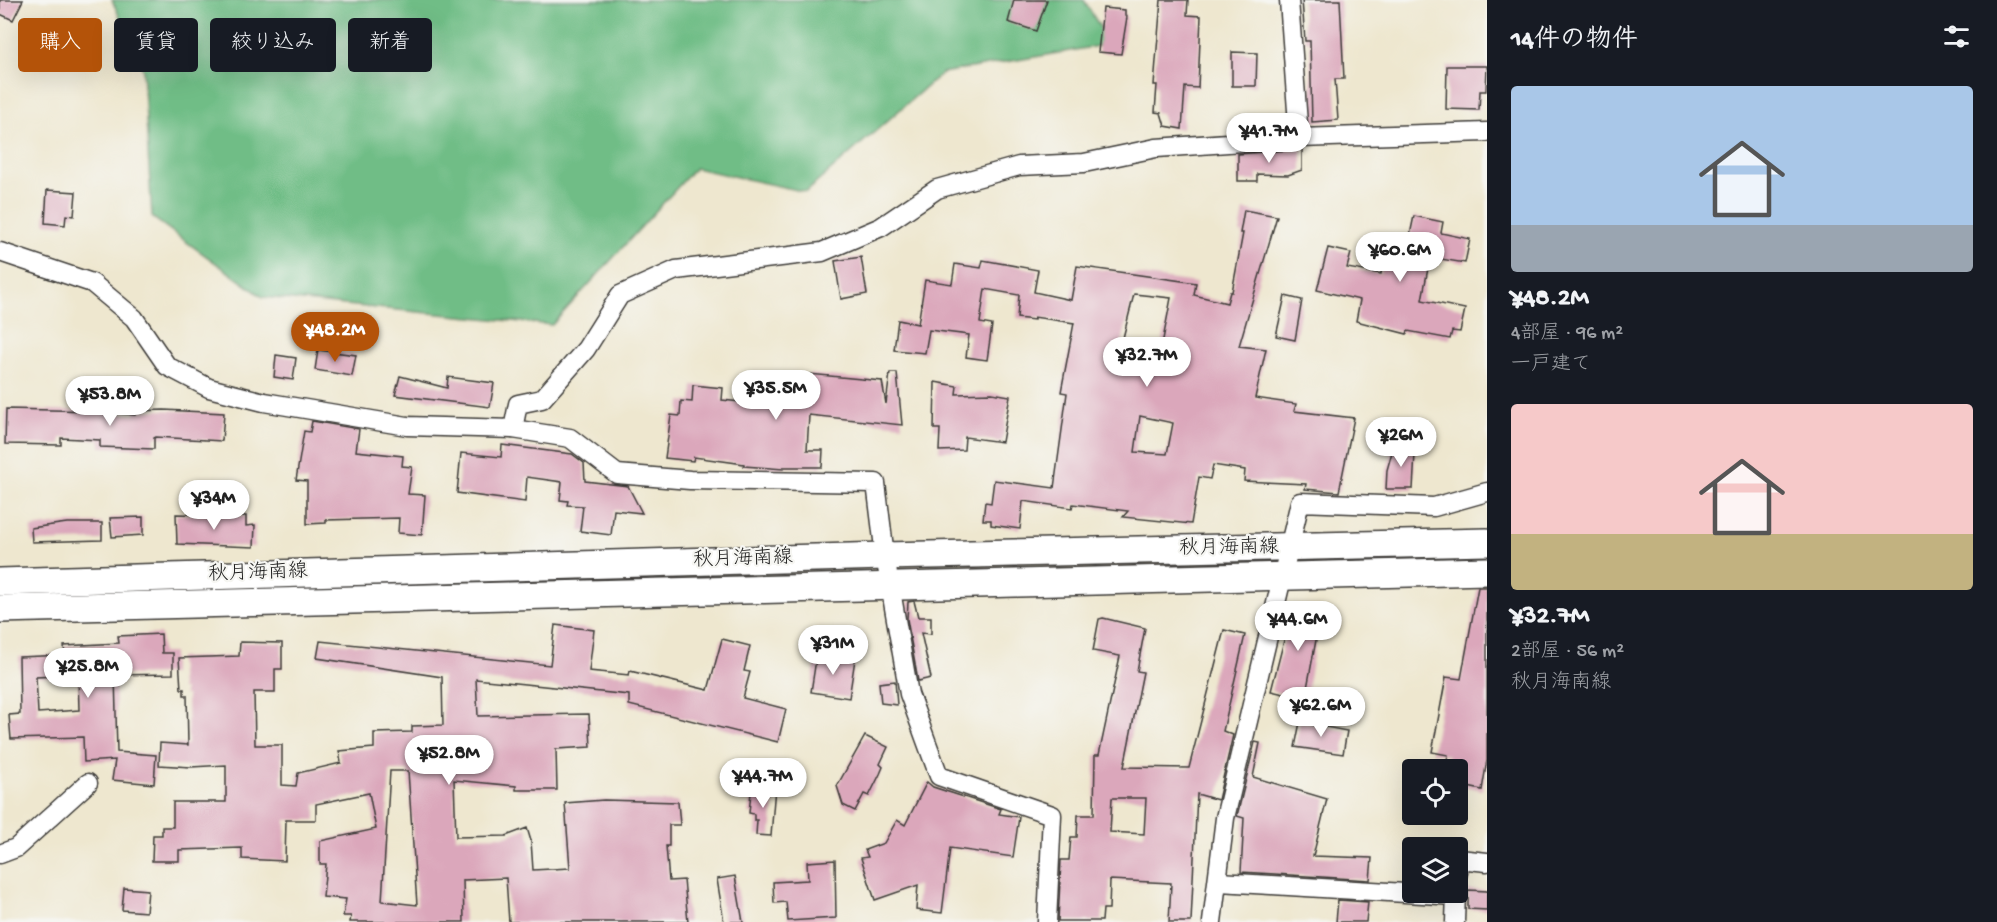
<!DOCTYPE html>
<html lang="ja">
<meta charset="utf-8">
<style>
:root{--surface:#171b24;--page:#20242c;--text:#f1f3f6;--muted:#9ea1a6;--accent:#b45309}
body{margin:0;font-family:"Gochi Hand","Klee One",sans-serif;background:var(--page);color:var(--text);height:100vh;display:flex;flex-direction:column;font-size:22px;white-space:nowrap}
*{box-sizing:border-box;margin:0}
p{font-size:20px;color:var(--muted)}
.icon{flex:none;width:33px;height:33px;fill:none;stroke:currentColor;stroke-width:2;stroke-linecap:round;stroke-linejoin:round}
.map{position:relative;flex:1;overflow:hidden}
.details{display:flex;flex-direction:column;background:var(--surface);width:510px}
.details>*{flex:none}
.hud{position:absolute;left:18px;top:18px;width:570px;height:54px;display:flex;gap:12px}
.buttons{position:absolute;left:1402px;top:759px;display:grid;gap:12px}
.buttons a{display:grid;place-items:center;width:66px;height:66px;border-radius:6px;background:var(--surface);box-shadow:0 6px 24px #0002;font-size:30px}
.price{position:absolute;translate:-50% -51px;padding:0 14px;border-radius:21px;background:#fff;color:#222;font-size:20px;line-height:39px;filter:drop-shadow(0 2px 3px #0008)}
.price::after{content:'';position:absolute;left:50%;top:36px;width:18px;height:14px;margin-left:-9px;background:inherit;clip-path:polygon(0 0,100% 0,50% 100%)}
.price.current{background:var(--accent);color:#fff}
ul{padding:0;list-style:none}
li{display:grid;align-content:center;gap:12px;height:318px;padding:0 24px}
li span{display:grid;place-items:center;height:186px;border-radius:6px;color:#555}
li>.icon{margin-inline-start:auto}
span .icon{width:108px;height:108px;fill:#fffc;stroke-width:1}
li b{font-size:26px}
h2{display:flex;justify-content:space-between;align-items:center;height:72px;padding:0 24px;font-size:26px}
.pill{padding:0 21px;border-radius:6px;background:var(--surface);box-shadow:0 6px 24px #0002;font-size:21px;line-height:54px}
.pill.current{background:var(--accent);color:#fff}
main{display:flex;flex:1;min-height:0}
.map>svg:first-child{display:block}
.forest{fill:#6fbd86;stroke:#466c51;stroke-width:1.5}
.building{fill:#dba7bb;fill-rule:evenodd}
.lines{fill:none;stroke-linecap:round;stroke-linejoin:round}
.street-casing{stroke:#3c3a37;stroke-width:21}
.secondary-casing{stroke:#3c3a37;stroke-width:30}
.street{stroke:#fff;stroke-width:18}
.secondary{stroke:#fff;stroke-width:27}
.labels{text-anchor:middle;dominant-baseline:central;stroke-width:4.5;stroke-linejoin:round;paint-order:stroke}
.street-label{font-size:20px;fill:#1c1c1c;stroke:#f6f6f2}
</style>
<main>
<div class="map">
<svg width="1487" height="922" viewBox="0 0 1487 922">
<rect width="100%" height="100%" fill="#f6f6f2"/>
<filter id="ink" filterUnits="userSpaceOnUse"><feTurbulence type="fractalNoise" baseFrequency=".0167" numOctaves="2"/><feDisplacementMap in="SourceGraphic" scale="12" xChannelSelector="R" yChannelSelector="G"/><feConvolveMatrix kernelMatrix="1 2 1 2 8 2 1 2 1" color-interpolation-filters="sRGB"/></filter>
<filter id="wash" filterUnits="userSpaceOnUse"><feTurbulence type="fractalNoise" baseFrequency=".008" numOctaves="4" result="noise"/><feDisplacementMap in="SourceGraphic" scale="24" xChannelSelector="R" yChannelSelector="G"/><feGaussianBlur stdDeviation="1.35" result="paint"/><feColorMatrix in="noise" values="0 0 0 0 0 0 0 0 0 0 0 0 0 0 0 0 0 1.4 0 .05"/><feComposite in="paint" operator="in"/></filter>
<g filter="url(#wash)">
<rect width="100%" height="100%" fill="#eee7cf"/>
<!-- forest -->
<polygon class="forest" points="112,0 1084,0 1110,44 942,73 806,192 695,168 552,325 263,297 152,217 143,70"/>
<g id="blocks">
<!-- building -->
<g class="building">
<polygon points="0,0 23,0 13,20 0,14"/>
<polygon points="1014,0 1047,0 1036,31 1008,22"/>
<polygon points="1161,0 1188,0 1187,15 1201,16 1198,88 1185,87 1182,129 1165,126 1161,113 1155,112 1157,85 1154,85"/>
<polygon points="1302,0 1340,0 1344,79 1335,79 1338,120 1312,122 1310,41 1305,41"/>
<polygon points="1103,8 1125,10 1125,16 1127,17 1121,54 1098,52"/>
<polygon points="1232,52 1257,53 1256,86 1232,86"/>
<polygon points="1447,66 1487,66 1486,91 1480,91 1479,110 1446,109"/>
<polygon points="1302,149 1302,170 1288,175 1257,174 1257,181 1238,181 1238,154"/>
<polygon points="47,190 76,192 74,216 66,215 65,225 45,223"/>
<path d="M1244,210L1277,216L1239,346L1266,349L1255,398L1296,404L1294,411L1354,418L1339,492L1305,489L1306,484L1244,481L1245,470L1213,465L1210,479L1199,477L1191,524L1123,517L1128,511L1073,504L1072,508L1023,501L1020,529L991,525V520H983L985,502L991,503L994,480L1054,488L1067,393L1061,392L1074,323L1034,317V320L1017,318L1019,295L985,289L980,323L992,325L987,360L966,357L969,335L929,330L925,353L894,350L898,320L918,324L925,280L952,284L955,264L981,268L983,260L1038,270L1034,292L1071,300L1077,266L1196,283L1194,295L1227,303L1230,292H1232L1243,233H1240ZM1134,294L1171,298L1161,350L1122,342ZM1140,416L1173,423L1167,454L1135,452Z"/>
<polygon points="1414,216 1443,222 1441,233 1470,239 1465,263 1435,258 1434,264 1429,263 1422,300 1465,309 1460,332 1452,331 1450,339 1408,331 1407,334 1356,321 1360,300 1317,290 1328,248 1351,253 1347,268 1381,274 1384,251 1406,254"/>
<polygon points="861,257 867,294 841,299 835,261"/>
<polygon points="1285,296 1302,300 1295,340 1276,336"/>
<polygon points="318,350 356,355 352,376 315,370"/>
<polygon points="276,355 296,358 293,380 274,377"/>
<polygon points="890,373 897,373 902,425 809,415 807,450 823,450 822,467 783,467 783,469 744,466 744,464 694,457 693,461 665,458 671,415 680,416 681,401 692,402 693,385 723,388 722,400 770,405 771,382 807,383 809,374 882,381 886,404"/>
<polygon points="400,376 447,388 448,377 494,383 490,407 395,395"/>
<polygon points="935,382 957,386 956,394 992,393 1010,396 1002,442 965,437 964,450 939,451 940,429 934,429"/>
<polygon points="6,409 96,411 135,415 135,411 164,410 224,413 222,441 156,437 154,438 154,449 100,447 100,440 61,438 61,445 5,444"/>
<polygon points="312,421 359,429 356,451 403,456 402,466 412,467 408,494 425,495 422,535 398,533 399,518 326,520 326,523 307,524 307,481 296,480 304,431 310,432"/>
<polygon points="1395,441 1411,444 1409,452 1415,453 1413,489 1386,489 1387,470"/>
<polygon points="502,445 572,454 584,463 585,481 628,486 642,513 614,510 611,535 580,531 583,506 567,505 568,501 560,500 562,482 527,477 525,502 457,493 461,453 501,457"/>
<polygon points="176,514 246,516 246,526 255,525 254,547 177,544"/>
<polygon points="143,517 143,535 112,537 110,518"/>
<polygon points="67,523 102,523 102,540 32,542 31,528"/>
<polygon points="1478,587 1487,587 1487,760 1482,790 1458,785 1458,770 1445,770 1448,755 1432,752 1446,677 1461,679"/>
<polygon points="914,601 918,617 931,617 931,634 921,633 931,678 918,681 907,619 908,602"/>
<polygon points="1293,605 1322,608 1305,699 1271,691"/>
<path d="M1103,618L1145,628L1137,671L1143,672L1124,767L1189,768L1224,630L1245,635L1223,731L1233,735L1218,800L1197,794L1191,922H1169L1171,883L1110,880L1109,909H1103L1102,921H1058L1061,860H1069L1071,837H1077L1078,815H1094L1095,755H1099L1120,656L1093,651L1099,619ZM1112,798H1146L1144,834L1110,832Z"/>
<path d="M555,625L594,630L589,671L629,675L630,671L708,690L722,639L750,646L744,671L750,672L743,698L786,709L778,742L629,705V695L476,679L478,716L589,714L591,747L556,749L557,790H516V786L454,780L456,837L506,836L527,828L531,841L533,870L570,868L565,803L604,800L678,802L680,825H669V846H666L669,881L684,880L688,922H509L506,878L463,880L464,922H350L351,916H343L346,899L323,897L326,864H320V841L376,829L369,793L316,804V820H286L285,861L242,859V848L179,850V861H152L153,835H162V827H173V802H226V765L191,767L159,765L160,743L188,745L187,695H184V689H181L179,658L239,656L240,642L282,643V669H275V692H254L255,745H282V785L296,786L298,773L341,763L339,751L374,748V733L412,732V726L443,725L442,677L317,658L320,641L550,665ZM390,771H408L417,905L382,901Z"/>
<path d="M161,634L162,653H173V674L115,675L117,752L156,755L154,784L112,780L115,760L84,762L83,737L11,739L9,715L20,714L19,657L65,655L64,646L119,643L118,636ZM78,675L79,710L38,713L36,677Z"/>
<polygon points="817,653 855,659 849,698 811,692"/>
<polygon points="895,681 897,705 881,703 879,683"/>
<polygon points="1300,722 1347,731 1343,754 1295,747"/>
<polygon points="865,736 888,747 880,764 883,767 880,774 869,796 864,794 855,811 843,805 837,786"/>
<polygon points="1255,742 1260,743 1253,777 1327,799 1313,856 1372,858 1370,880 1241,872 1244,818 1237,816"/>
<polygon points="927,782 933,787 1001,809 999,814 1019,817 1013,857 950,848 942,913 916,910 918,885 875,900 861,858 868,857 865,850 884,843 897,820 905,825"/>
<polygon points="758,786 775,787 771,836 756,835 757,820 754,820 754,814 749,813 751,792 758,793"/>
<polygon points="835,860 836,918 788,921 786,902 774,903 773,882 808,880 807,862"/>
<polygon points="735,876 743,922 724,922 717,879"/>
<polygon points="124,888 148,890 146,912 122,910"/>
<polygon points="1468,890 1487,891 1487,910 1468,909"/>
<polygon points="1338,900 1368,902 1366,922 1336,922"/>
</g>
</g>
</g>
<g filter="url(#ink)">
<use href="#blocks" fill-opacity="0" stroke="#3c3a37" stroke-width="1.5"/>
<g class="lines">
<!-- street casing -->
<g class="street-casing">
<g id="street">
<polyline points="1289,0 1299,138"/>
<polyline points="0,252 92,283 134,318 167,366 209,388 264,402 407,426 513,429 570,438 617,474 690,480 876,483 885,556 909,694 939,776 1052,815 1047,922"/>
<polyline points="513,429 518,404 542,399 586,349 620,295 676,270 822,252 881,227 937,189 1019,166 1084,163 1156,148 1299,138 1487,132"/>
<polyline points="0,854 16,848 88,783"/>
<polyline points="1458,873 1459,859 1487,862"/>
<polyline points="1219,882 1456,896"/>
<polyline points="1212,922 1225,818 1300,502 1434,507 1487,492"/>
<polyline points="1455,922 1456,892"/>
</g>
</g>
<!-- secondary casing -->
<g class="secondary-casing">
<g id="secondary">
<polyline points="0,582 885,556 1487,542"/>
<polyline points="0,609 1487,571"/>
</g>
</g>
<!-- street -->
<use href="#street" class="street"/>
<!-- secondary -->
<use href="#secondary" class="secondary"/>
</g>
</g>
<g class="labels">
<!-- street labels -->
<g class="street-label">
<text transform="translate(1229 549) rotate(-1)">秋月海南線</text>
<text transform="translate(743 560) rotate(-2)">秋月海南線</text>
<text transform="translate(258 574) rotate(-2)">秋月海南線</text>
</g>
</g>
</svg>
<div class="buttons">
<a><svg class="icon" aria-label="locate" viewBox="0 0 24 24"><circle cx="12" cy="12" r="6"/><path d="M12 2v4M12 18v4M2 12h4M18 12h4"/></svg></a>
<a><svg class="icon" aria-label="layers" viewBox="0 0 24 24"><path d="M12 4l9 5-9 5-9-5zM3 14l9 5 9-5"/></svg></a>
</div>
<b class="price" style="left:1269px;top:164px">¥41.7M</b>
<b class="price" style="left:1400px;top:283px">¥60.6M</b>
<b class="price current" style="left:335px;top:363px">¥48.2M</b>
<b class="price" style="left:1147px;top:388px">¥32.7M</b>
<b class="price" style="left:776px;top:421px">¥35.5M</b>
<b class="price" style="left:110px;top:427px">¥53.8M</b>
<b class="price" style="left:1401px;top:468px">¥26M</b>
<b class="price" style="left:214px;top:531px">¥34M</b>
<b class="price" style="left:1298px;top:652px">¥44.6M</b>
<b class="price" style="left:833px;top:676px">¥31M</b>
<b class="price" style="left:88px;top:699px">¥25.8M</b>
<b class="price" style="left:1321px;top:738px">¥62.6M</b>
<b class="price" style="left:449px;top:786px">¥52.8M</b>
<b class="price" style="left:763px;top:809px">¥44.7M</b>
<div class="hud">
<a class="pill current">購入</a>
<a class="pill">賃貸</a>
<a class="pill">絞り込み</a>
<a class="pill">新着</a>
</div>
</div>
<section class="details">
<h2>14件の物件<svg class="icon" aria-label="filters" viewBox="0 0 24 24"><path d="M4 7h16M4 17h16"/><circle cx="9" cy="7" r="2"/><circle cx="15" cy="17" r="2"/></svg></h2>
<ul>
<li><span style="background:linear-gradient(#a9c7e8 75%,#9aa5b1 0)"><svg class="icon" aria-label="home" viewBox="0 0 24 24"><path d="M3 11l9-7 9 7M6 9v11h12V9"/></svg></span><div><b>¥48.2M</b><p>4部屋 · 96 m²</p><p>一戸建て</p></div></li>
<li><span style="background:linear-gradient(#f6c9c9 70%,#c2b280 0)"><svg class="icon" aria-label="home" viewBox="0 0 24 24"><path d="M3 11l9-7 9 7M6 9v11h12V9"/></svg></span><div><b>¥32.7M</b><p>2部屋 · 56 m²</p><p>秋月海南線</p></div></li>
</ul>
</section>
</main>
